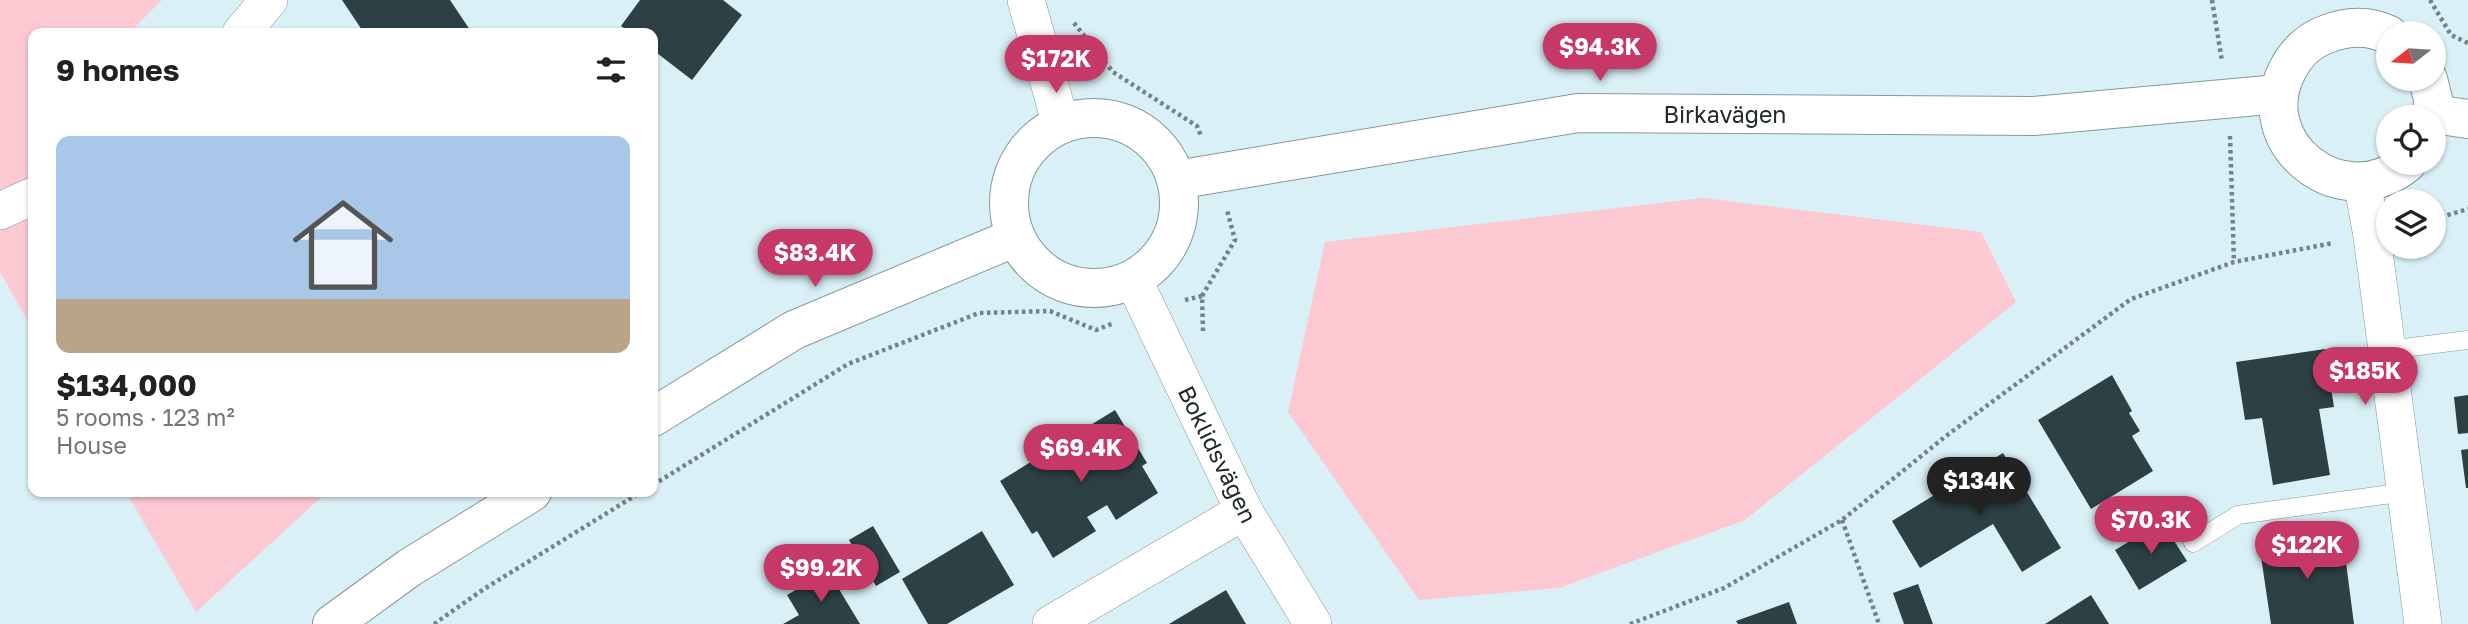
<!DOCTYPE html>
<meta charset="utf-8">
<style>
:root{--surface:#fff;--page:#f2f2f2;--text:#202124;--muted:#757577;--accent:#c53867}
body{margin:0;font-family:"Golos Text",sans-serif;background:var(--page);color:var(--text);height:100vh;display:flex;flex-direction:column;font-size:26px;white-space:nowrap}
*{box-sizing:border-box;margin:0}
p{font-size:23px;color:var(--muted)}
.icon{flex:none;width:38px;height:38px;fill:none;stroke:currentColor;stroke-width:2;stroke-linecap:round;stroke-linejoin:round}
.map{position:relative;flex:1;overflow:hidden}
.side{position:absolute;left:28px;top:28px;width:630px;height:469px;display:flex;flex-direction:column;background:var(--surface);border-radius:14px;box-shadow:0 2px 5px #0004}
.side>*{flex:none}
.needle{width:46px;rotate:253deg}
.fabs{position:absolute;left:2376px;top:21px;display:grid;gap:14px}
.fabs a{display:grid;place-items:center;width:70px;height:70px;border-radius:50%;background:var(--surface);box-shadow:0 2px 5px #0004;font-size:35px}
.price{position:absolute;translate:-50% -60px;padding:0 16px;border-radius:24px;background:var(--accent);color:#fff;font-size:23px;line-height:46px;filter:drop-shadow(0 2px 4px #0008)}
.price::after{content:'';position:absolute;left:50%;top:42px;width:21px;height:16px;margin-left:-10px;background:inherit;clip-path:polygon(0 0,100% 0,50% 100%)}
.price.active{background:#222;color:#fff}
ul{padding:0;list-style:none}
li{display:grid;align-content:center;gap:14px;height:371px;padding:0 28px}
li span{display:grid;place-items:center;height:217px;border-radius:14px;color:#555}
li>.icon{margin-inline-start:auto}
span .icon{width:126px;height:126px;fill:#fffc;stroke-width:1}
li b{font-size:30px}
h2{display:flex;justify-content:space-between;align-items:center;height:84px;padding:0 28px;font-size:30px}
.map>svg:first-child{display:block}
.green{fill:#fcc8d2}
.building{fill:#2d4145}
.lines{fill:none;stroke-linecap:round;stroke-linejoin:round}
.service-casing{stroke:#83999e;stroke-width:19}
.minor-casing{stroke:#83999e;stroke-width:38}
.tertiary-casing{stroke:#83999e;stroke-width:40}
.path{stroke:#748386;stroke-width:4.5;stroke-dasharray:3.5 3.5;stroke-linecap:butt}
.service{stroke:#fff;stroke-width:18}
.minor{stroke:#fff;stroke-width:37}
.tertiary{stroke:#fff;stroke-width:38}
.labels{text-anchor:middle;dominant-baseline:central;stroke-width:7;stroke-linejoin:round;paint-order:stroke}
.street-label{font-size:23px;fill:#20282a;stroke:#fff}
</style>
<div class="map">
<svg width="2468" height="624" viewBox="0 0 2468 624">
<rect width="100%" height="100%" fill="#d9f0f6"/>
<!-- green -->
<g class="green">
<polygon points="0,0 162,0 129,33 33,33 33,330 0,272"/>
<polygon points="1703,198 1981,232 2016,302 1745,520 1559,588 1419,600 1288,412 1325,242"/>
<polygon points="126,492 327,492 196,612"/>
</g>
<!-- building -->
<g class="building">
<polygon points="342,0 450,0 472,33 364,33"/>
<polygon points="640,0 723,0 742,15 692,80 653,50 653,33 631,33 621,26"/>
<polygon points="2325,349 2334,407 2319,409 2330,475 2273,485 2262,418 2245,420 2236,362"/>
<polygon points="2112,375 2132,411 2129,413 2140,431 2132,436 2153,471 2091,509 2038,420"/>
<polygon points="2468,395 2468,433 2458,434 2454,397"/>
<polygon points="1115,410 1147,463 1142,466 1158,493 1116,520 1107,505 1087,517 1096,531 1053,558 1037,531 1032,534 1000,481"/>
<polygon points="2468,449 2468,488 2466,488 2461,450"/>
<polygon points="2003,453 2061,548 2022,572 1993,524 1920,568 1892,521"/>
<polygon points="2162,522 2187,561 2139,590 2115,550"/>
<polygon points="873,526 900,572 876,586 849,540"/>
<polygon points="982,531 1014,585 947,624 928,624 902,579"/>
<polygon points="2342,532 2354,624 2271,624 2259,543"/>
<polygon points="828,571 860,624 783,624 799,615 787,595"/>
<polygon points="1918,584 1933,624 1904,624 1893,593"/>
<polygon points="1226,590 1246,624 1169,624"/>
<polygon points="2091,595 2109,624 2045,624"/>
<polygon points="1789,602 1797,624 1738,624 1736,621"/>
</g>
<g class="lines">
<!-- service casing -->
<g class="service-casing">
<g id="service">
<polyline points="2387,350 2468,340"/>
<polyline points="2193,543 2238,515 2406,492"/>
</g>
</g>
<!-- minor casing -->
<g class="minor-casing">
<g id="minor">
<polyline points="1026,0 1061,125"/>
<polyline points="241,33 269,0"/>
<polyline points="2362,182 2372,236 2423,624"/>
<polyline points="0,211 33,196"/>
<polyline points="1133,279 1244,511 1313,624"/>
<polyline points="1051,624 1244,511"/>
</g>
</g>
<!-- tertiary casing -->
<g class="tertiary-casing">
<g id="tertiary">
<path d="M2389,35C2369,25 2347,26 2327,34C2310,40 2296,53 2288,69C2248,143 2342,217 2407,163"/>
<polyline points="2428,79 2433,99 2432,117"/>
<polyline points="2433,114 2468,119"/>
<circle cx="1094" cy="203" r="85"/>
<polyline points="1176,180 1578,113 2034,116 2279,94"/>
<polyline points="653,417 794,330 1016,237"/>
<polyline points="332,624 409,568 532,492"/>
</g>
</g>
<!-- path -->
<g class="path">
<polyline points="2212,0 2222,61"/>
<polyline points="2430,0 2451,35 2468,43"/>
<polyline points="1074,23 1113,72 1197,126 1201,136"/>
<polyline points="2230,136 2234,262"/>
<polyline points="2434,219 2468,209"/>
<polyline points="1185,300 1202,296"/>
<polyline points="1203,331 1202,296 1235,240 1227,210"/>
<polyline points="653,485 848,364 979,313 1050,311 1096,330 1114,323"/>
<polyline points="1842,520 1879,624"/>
<polyline points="434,624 484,589 641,492"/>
<polyline points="1630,624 1724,588 1842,520 1946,436 2131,299 2234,262 2333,243"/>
</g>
<!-- service -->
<use href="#service" class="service"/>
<!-- minor -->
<use href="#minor" class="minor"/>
<!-- tertiary -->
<use href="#tertiary" class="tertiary"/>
</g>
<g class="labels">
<!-- street labels -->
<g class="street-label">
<text x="1725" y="114">Birkavägen</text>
<text transform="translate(1218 454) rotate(64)">Boklidsvägen</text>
</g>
</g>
</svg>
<div class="fabs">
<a><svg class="needle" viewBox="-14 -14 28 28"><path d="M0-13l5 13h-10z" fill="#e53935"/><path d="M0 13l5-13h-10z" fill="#757577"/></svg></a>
<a><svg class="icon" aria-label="locate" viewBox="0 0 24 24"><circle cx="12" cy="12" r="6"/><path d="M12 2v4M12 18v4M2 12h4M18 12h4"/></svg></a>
<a><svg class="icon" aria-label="layers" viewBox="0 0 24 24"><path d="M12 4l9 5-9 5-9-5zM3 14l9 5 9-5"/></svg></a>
</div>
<b class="price" style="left:1600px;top:83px">$94.3K</b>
<b class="price" style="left:1056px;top:95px">$172K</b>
<b class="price" style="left:815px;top:289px">$83.4K</b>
<b class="price" style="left:2365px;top:407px">$185K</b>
<b class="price" style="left:1081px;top:484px">$69.4K</b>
<b class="price active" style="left:1979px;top:517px">$134K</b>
<b class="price" style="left:2151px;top:556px">$70.3K</b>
<b class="price" style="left:2307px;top:581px">$122K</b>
<b class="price" style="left:821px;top:604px">$99.2K</b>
<section class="side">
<h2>9 homes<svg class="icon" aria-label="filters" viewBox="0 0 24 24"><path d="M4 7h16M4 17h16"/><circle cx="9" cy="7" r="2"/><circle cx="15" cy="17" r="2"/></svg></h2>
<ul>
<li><span style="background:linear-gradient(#a9c7e8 75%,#b9a48a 0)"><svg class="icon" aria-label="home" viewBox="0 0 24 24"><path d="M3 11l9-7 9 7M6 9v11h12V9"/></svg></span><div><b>$134,000</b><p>5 rooms · 123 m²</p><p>House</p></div></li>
</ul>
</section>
</div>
